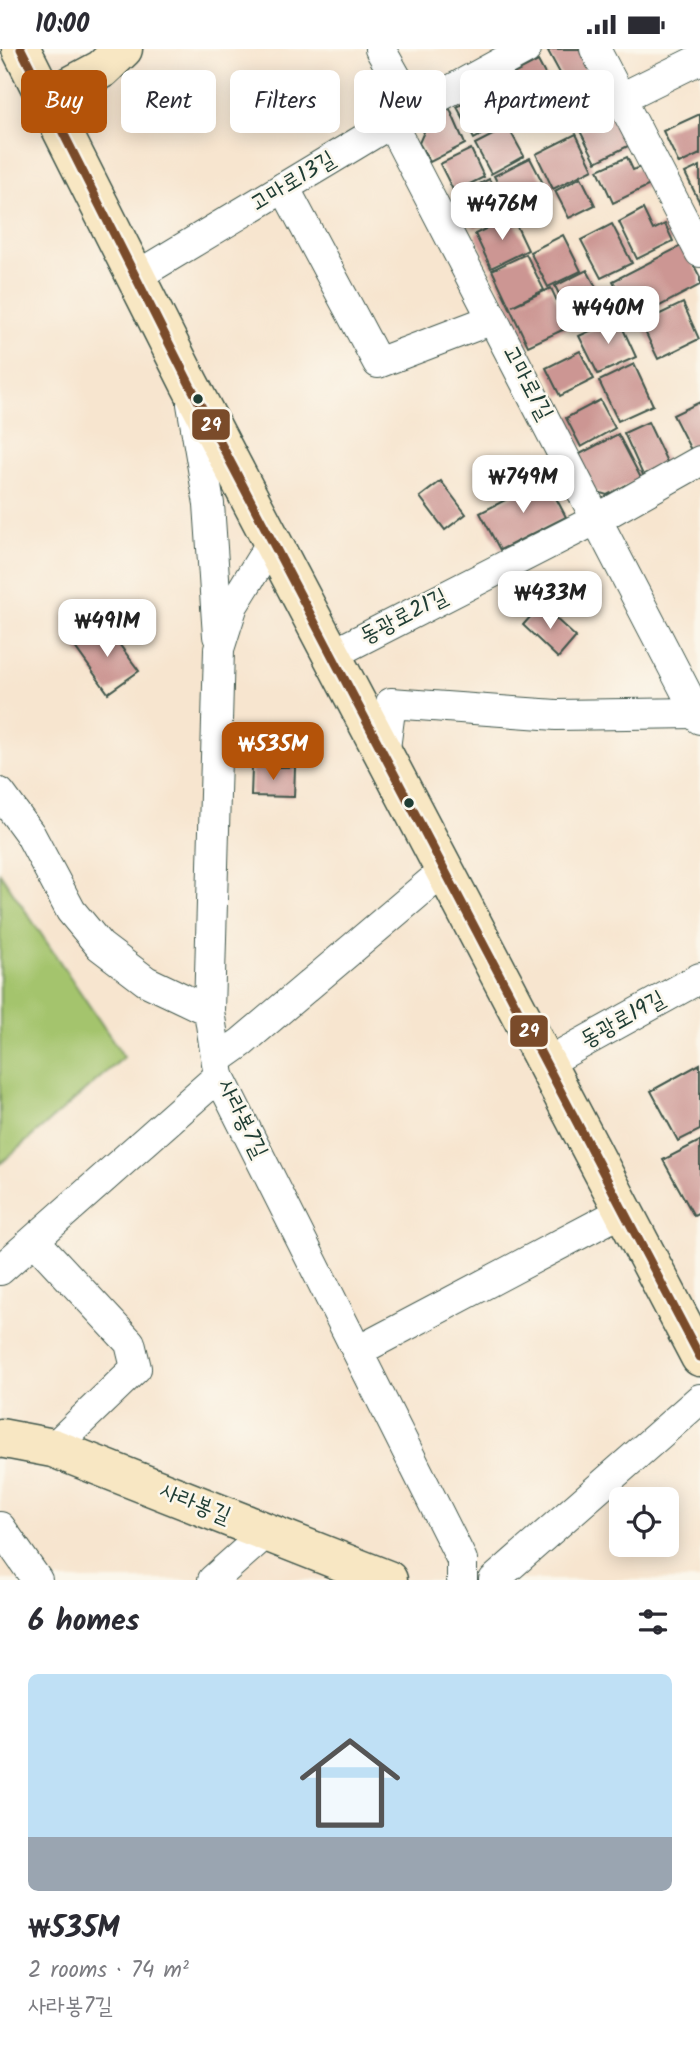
<!DOCTYPE html>
<meta charset="utf-8">
<style>
:root{--surface:#fff;--page:#f2f2f3;--text:#2b2b33;--muted:#7c7c81;--accent:#b45309}
body{margin:0;font-family:Kalam,"Poor Story",sans-serif;background:var(--page);color:var(--text);height:100vh;display:flex;flex-direction:column;font-size:26px;white-space:nowrap}
*{box-sizing:border-box;margin:0}
p{font-size:23px;color:var(--muted)}
.icon{flex:none;width:38px;height:38px;fill:none;stroke:currentColor;stroke-width:2;stroke-linecap:round;stroke-linejoin:round}
.map{position:relative;height:1531px;overflow:hidden}
.sheet{display:flex;flex-direction:column;background:var(--surface);flex:1}
.sheet>*{flex:none}
.hud{position:absolute;left:21px;top:21px;width:658px;height:63px;display:flex;gap:14px}
.fabs{position:absolute;left:609px;top:1438px;display:grid;gap:14px}
.fabs a{display:grid;place-items:center;width:70px;height:70px;border-radius:10px;background:var(--surface);box-shadow:0 4px 18px #0003;font-size:35px}
.price{position:absolute;translate:-50% -60px;padding:0 16px;border-radius:14px;background:#fff;color:#222;font-size:23px;line-height:46px;filter:drop-shadow(0 2px 4px #0008)}
.price::after{content:'';position:absolute;left:50%;top:42px;width:21px;height:16px;margin-left:-10px;background:inherit;clip-path:polygon(0 0,100% 0,50% 100%)}
.price.on{background:var(--accent);color:#fff}
ul{padding:0;list-style:none}
li{display:grid;align-content:center;gap:14px;height:371px;padding:0 28px}
li span{display:grid;place-items:center;height:217px;border-radius:10px;color:#555}
li>.icon{margin-inline-start:auto}
span .icon{width:126px;height:126px;fill:#fffc;stroke-width:1}
li b{font-size:30px}
h2{display:flex;justify-content:space-between;align-items:center;height:84px;padding:0 28px;font-size:30px}
.tag{padding:0 24px;border-radius:10px;background:var(--surface);box-shadow:0 4px 18px #0003;font-size:24px;line-height:63px}
.tag.on{background:var(--accent);color:#fff}
.status{display:flex;justify-content:space-between;align-items:center;height:49px;padding:0 35px;background:var(--surface);direction:ltr}
.status svg{height:19px;fill:currentColor}
.map>svg:first-child{display:block}
.green{fill:#a4c46d;stroke:#628050;stroke-width:2}
.building{fill:#cc9693}
.lines{fill:none;stroke-linecap:round;stroke-linejoin:round}
.street-casing{stroke:#3f564b;stroke-width:32}
.secondary-casing{stroke:#3f564b;stroke-width:41}
.street{stroke:#fff;stroke-width:30}
.secondary{stroke:#f8e7c3;stroke-width:38}
.bus-1-casing{stroke:#fbf7ec;stroke-width:14}
.bus-1{stroke:#7a4b2a;stroke-width:9}
.bus-dot{fill:#1f3d34;stroke:#fbf7ec;stroke-width:2.5}
.labels{text-anchor:middle;dominant-baseline:central;stroke-width:5;stroke-linejoin:round;paint-order:stroke}
.street-label{font-size:23px;fill:#1f3d34;stroke:#fbf7ec}
.line-badge{stroke:#fbf7ec;stroke-width:2.5}
.badge-label{font-size:19px;text-anchor:middle;font-weight:bold;fill:#fff}
</style>
<div class="status"><b>10:00</b><svg viewBox="0 0 49 12"><path d="M0 12V9h3v3zM5 12V6h3v6zM10 12V3h3v9zM15 12V0h3v12zM26 1h20v11H26zM47 4h2v5h-2z"/></svg></div>
<div class="map">
<svg width="700" height="1531" viewBox="0 0 700 1531">
<rect width="100%" height="100%" fill="#fbf7ec"/>
<filter id="ink" filterUnits="userSpaceOnUse"><feTurbulence type="fractalNoise" baseFrequency=".0143" numOctaves="2"/><feDisplacementMap in="SourceGraphic" scale="14" xChannelSelector="R" yChannelSelector="G"/><feConvolveMatrix kernelMatrix="1 2 1 2 8 2 1 2 1" color-interpolation-filters="sRGB"/></filter>
<filter id="wash" filterUnits="userSpaceOnUse"><feTurbulence type="fractalNoise" baseFrequency=".00686" numOctaves="4" result="noise"/><feDisplacementMap in="SourceGraphic" scale="28" xChannelSelector="R" yChannelSelector="G"/><feGaussianBlur stdDeviation="1.57" result="paint"/><feColorMatrix in="noise" values="0 0 0 0 0 0 0 0 0 0 0 0 0 0 0 0 0 1.4 0 .05"/><feComposite in="paint" operator="in"/></filter>
<g filter="url(#wash)">
<rect width="100%" height="100%" fill="#f7e5cf"/>
<!-- green -->
<polygon class="green" points="0,824 124,1008 0,1115"/>
<g id="blocks">
<!-- building -->
<g class="building">
<polygon points="552,0 586,0 599,22 568,39 548,2"/>
<polygon points="538,12 556,46 519,66 500,32"/>
<polygon points="488,41 505,73 474,90 457,58"/>
<polygon points="449,58 465,95 430,113 419,94 430,69"/>
<polygon points="614,65 630,96 596,113 580,82"/>
<polygon points="700,65 700,105 679,115 663,82"/>
<polygon points="508,78 524,107 491,125 475,95"/>
<polygon points="576,85 593,120 553,140 536,105"/>
<polygon points="471,100 484,128 454,143 440,115"/>
<polygon points="627,108 633,121 643,117 652,135 613,154 598,121"/>
<polygon points="530,109 546,140 510,158 494,127"/>
<polygon points="700,117 700,154 685,124"/>
<polygon points="581,128 595,156 569,169 555,142"/>
<polygon points="489,130 507,161 475,179 457,147"/>
<polygon points="643,160 653,181 665,175 673,192 637,210 619,173"/>
<polygon points="512,167 528,201 491,219 475,185"/>
<polygon points="612,175 632,214 601,229 581,191"/>
<polygon points="563,186 581,222 548,238 530,203"/>
<polygon points="683,196 700,228 700,236 633,271 613,232"/>
<polygon points="526,205 544,241 512,257 551,239 569,278 528,297 492,221"/>
<polygon points="587,221 607,259 574,276 555,237"/>
<polygon points="683,254 699,290 658,310 641,274"/>
<polygon points="618,269 636,308 598,325 579,287"/>
<polygon points="580,302 594,330 560,347 546,319"/>
<polygon points="634,315 653,356 618,372 599,332"/>
<polygon points="600,351 615,379 581,398 566,369"/>
<polygon points="700,353 700,398 692,403 673,366"/>
<polygon points="648,373 668,415 643,426 624,384"/>
<polygon points="618,385 641,429 607,446 594,442 576,407"/>
<polygon points="546,430 566,468 500,501 480,464"/>
<polygon points="441,432 466,465 445,481 420,448"/>
<polygon points="541,556 576,588 558,609 523,576"/>
<polygon points="105,576 139,622 108,644 75,598"/>
<polygon points="252,718 295,718 294,748 251,747"/>
<polygon points="700,1015 700,1081 678,1092 651,1042"/>
<polygon points="700,1092 700,1164 694,1167 663,1111"/>
</g>
</g>
</g>
<g filter="url(#ink)">
<use href="#blocks" fill-opacity="0" stroke="#3f564b" stroke-width="2"/>
<g class="lines">
<!-- street casing -->
<g class="street-casing">
<g id="street">
<polyline points="380,0 414,60"/>
<polyline points="595,0 700,203"/>
<polyline points="621,49 700,10"/>
<polyline points="391,74 700,670"/>
<polyline points="284,138 378,314 493,270"/>
<polyline points="135,228 391,74 526,0"/>
<polyline points="192,355 209,455 218,587"/>
<polyline points="272,493 233,556 219,600 209,962 219,1027 462,1511 462,1531"/>
<polyline points="331,606 597,470 700,412"/>
<polyline points="384,707 391,654 556,666 697,664"/>
<polyline points="0,744 30,785 71,862 100,897 146,932 209,962"/>
<polyline points="218,1010 242,993 445,821"/>
<polyline points="546,1014 700,929"/>
<polyline points="35,1192 130,1294 136,1319 53,1399"/>
<polyline points="0,1221 219,1027"/>
<polyline points="358,1302 623,1162"/>
<polyline points="0,1478 37,1531"/>
<polyline points="213,1531 267,1483"/>
<polyline points="494,1531 700,1350"/>
</g>
</g>
<!-- secondary casing -->
<g class="secondary-casing">
<g id="secondary">
<polyline points="21,0 189,334 700,1308"/>
<polyline points="46,50 102,20 123,0"/>
<polyline points="0,1389 53,1399 388,1531"/>
</g>
</g>
<!-- street -->
<use href="#street" class="street"/>
<!-- secondary -->
<use href="#secondary" class="secondary"/>
<!-- bus-1 casing -->
<g class="bus-1-casing">
<polyline id="bus-1" points="21,0 189,334 700,1308"/>
</g>
<!-- bus-1 -->
<use href="#bus-1" class="bus-1"/>
</g>
</g>
<!-- markers -->
<g class="bus-dot">
<circle cx="198" cy="350" r="6"/>
<circle cx="409" cy="754" r="6"/>
</g>
<g class="labels">
<!-- street labels -->
<g class="street-label">
<text transform="translate(293 133) rotate(-31)">고마로13길</text>
<text transform="translate(527 334) rotate(62)">고마로1길</text>
<text transform="translate(404 568) rotate(-27)">동광로21길</text>
<text transform="translate(623 971) rotate(-29)">동광로19길</text>
<text transform="translate(242 1070) rotate(64)">사라봉7길</text>
<text transform="translate(195 1455) rotate(22)">사라봉길</text>
</g>
</g>
<g class="line-badge">
<rect x="191" y="359" width="40" height="33" rx="7" fill="#7a4b2a"/>
<rect x="509" y="965" width="40" height="34" rx="7" fill="#7a4b2a"/>
</g>
<g class="badge-label">
<text x="211" y="382">29</text>
<text x="529" y="988">29</text>
</g>
</svg>
<div class="fabs">
<a><svg class="icon" aria-label="locate" viewBox="0 0 24 24"><circle cx="12" cy="12" r="6"/><path d="M12 2v4M12 18v4M2 12h4M18 12h4"/></svg></a>
</div>
<b class="price" style="left:502px;top:193px">₩476M</b>
<b class="price" style="left:608px;top:297px">₩440M</b>
<b class="price" style="left:523px;top:466px">₩749M</b>
<b class="price" style="left:550px;top:582px">₩433M</b>
<b class="price" style="left:107px;top:610px">₩491M</b>
<b class="price on" style="left:273px;top:733px">₩535M</b>
<div class="hud">
<a class="tag on">Buy</a>
<a class="tag">Rent</a>
<a class="tag">Filters</a>
<a class="tag">New</a>
<a class="tag">Apartment</a>
</div>
</div>
<section class="sheet">
<h2>6 homes<svg class="icon" aria-label="filters" viewBox="0 0 24 24"><path d="M4 7h16M4 17h16"/><circle cx="9" cy="7" r="2"/><circle cx="15" cy="17" r="2"/></svg></h2>
<ul>
<li><span style="background:linear-gradient(#bfe0f5 75%,#9aa5b1 0)"><svg class="icon" aria-label="home" viewBox="0 0 24 24"><path d="M3 11l9-7 9 7M6 9v11h12V9"/></svg></span><div><b>₩535M</b><p>2 rooms · 74 m²</p><p>사라봉7길</p></div></li>
</ul>
</section>
